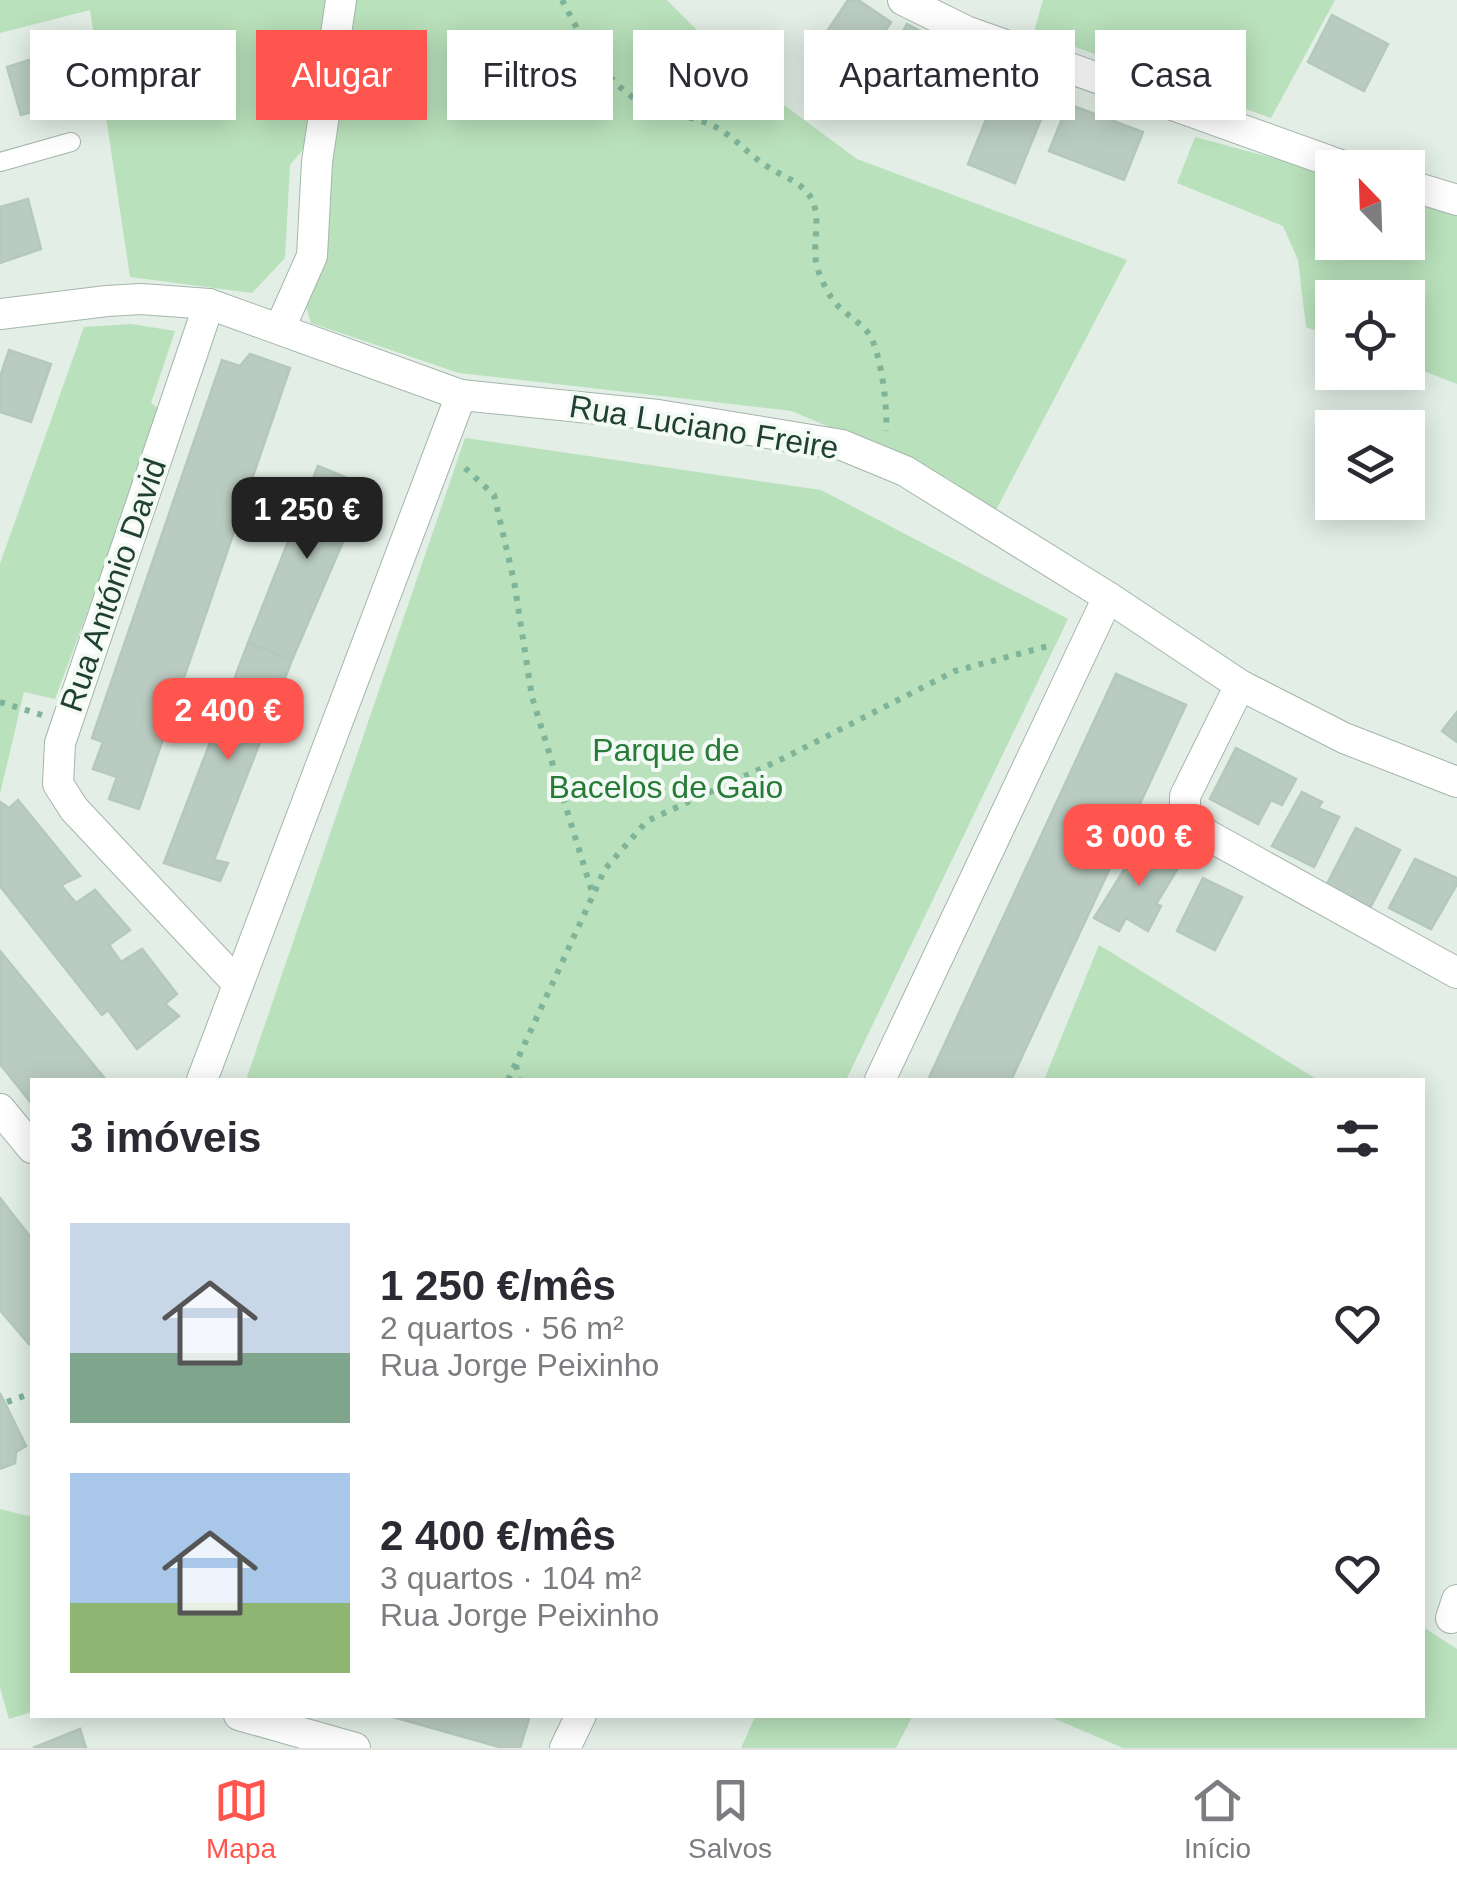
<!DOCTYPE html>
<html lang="pt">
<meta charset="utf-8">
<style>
:root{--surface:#fff;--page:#f2f2f3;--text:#2b2b33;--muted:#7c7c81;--line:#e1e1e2;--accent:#fe564f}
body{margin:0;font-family:Arial,sans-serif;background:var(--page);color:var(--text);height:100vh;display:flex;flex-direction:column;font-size:38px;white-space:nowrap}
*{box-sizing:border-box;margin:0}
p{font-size:32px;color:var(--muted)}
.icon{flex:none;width:55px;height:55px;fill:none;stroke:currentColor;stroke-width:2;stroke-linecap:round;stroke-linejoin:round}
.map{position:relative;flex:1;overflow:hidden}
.sheet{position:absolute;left:30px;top:1078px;width:1395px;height:640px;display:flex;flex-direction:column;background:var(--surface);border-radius:0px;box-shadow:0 5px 25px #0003}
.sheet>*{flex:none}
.top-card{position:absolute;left:30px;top:30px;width:1398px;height:90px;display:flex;gap:20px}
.needle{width:65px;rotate:337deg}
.tools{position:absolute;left:1315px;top:150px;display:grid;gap:20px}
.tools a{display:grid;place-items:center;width:110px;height:110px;border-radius:0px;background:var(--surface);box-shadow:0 5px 25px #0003;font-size:50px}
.price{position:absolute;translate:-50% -85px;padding:0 22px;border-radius:20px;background:var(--accent);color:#fff;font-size:32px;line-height:65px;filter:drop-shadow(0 2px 5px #0008)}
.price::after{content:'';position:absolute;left:50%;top:60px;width:30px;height:22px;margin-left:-15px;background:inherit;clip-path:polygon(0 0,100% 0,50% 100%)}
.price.selected{background:#222;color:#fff}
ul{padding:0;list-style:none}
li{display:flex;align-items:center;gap:30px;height:250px;padding:0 40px}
li span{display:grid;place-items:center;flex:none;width:280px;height:200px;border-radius:0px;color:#555}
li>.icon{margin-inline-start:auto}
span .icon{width:120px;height:120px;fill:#fffc;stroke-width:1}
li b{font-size:42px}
h2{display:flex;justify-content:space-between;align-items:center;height:120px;padding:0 40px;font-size:42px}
.pill{padding:0 35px;border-radius:0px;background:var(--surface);box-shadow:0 5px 25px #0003;font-size:35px;line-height:90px}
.pill.selected{background:var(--accent);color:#fff}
.menu{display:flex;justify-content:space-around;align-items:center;height:140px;border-top:2px solid var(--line);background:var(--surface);font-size:28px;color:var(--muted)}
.menu a{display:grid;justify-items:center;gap:5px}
.menu .selected{color:var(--accent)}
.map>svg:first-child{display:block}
.green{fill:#b9e1bb}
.building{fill:#baccc1;stroke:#b4c8bb;stroke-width:2.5}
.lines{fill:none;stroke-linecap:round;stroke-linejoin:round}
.service-casing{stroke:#a4b6ac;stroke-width:20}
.minor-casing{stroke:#a4b6ac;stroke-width:32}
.path{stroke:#7fb499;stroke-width:6;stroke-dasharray:5 8;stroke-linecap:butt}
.service{stroke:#fff;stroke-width:18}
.minor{stroke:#fff;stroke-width:30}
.labels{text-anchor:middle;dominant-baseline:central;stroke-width:8;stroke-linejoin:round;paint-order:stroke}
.street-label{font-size:32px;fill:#204031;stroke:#f3faf5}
.park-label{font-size:32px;fill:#267b36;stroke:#f3faf5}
</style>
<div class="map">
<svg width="1457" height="1748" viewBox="0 0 1457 1748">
<rect width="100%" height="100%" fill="#e2eee6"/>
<!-- green -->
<g class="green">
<polygon points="0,0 327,0 305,147 290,165 285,258 252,293 130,277 90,10 0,33"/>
<polygon points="351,0 667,0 738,71 857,159 1127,260 996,510 947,478 792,411 459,373 311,323 306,307 320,274"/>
<polygon points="1043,0 1335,0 1271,118 1034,32"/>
<polygon points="1195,137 1332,174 1332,242 1408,242 1408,194 1457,207 1457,384 1408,365 1408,298 1332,298 1332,337 1306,327 1298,260 1283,226 1177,183"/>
<polygon points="131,324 175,331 151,403 162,411 55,699 24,692 0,794 0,564 84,327"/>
<polygon points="465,438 821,490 1068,619 846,1080 246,1080"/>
<polygon points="1099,945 1318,1080 1044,1080"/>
<polygon points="0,1509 32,1517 32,1712 9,1719 0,1688"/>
<polygon points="1423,1627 1457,1649 1457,1748 1123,1748 1046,1715 1422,1715"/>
<polygon points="756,1715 913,1715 896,1748 741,1748"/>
</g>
<!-- building -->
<g class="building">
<polygon points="848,0 858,0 891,22 868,57 828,30"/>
<polygon points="1332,15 1388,44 1364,91 1308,62"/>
<polygon points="907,24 945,44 909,113 871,93"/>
<polygon points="945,44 981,64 953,116 917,98"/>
<polygon points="58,51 73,100 21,115 7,67"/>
<polygon points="1003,78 1050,97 1015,183 968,164"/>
<polygon points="1068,104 1143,132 1124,180 1049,151"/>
<polygon points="28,199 41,249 0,263 0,207"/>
<polygon points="9,350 51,364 31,422 0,412 0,377"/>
<polygon points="250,354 290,368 139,809 109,799 117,777 93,769 103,742 92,738 222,360 240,366"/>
<polygon points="318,466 367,486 292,660 248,643"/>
<polygon points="248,643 292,660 214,860 228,863 220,881 164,863"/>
<polygon points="1116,674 1186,705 1011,1080 928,1080"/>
<polygon points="1457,712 1457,742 1442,731"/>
<polygon points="1236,748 1296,779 1282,805 1271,800 1258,824 1210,799"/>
<polygon points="1302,792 1322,802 1318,808 1339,817 1314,867 1272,846"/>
<polygon points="18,800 80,876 61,885 76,903 95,890 130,930 109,945 121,962 142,949 177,994 165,1004 179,1016 137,1049 108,1010 102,1015 0,886 0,802 9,808"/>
<polygon points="1356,828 1400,850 1370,908 1326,886"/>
<polygon points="1142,841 1181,863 1156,904 1161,906 1148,931 1126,918 1119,931 1094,918"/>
<polygon points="1415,859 1457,878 1457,884 1431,929 1389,908"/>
<polygon points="1203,878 1242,897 1215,950 1177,931"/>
<polygon points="0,951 106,1080 32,1080 32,1104 0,1064"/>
<polygon points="0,1198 32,1239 32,1342 29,1344 0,1310"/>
<polygon points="0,1393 26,1446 16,1452 15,1463 0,1469"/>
<polygon points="386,1715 530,1715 520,1748 503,1748"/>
<polygon points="80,1729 86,1748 33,1748"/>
</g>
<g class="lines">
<!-- service casing -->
<g class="service-casing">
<polyline id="service" points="0,162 71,142"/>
</g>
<!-- minor casing -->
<g class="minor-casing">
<g id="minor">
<polyline points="903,0 966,31 1349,168"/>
<polyline points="1408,185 1457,200"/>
<polyline points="209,304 60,743 58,784 74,809 238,984"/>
<polyline points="0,314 107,301 141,299 209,304 461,395 658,415 842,445 905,471 1108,597 1240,685 1344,738 1457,782"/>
<polyline points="280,328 312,256 317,162 341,0"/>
<polyline points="1240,685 1185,796 1185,808 1190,821 1202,832 1457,973"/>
<polyline points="202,1080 461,395"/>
<polyline points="880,1080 1108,597"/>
<polyline points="0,1109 32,1148"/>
<polyline points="1451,1618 1457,1600"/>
<polyline points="239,1715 355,1748"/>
<polyline points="565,1748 581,1715"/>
</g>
</g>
<!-- path -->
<g class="path">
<path d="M562,0C580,34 596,68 627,93C653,114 674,112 704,122C729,130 744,151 765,165C778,174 793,179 804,189C825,209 812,238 816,262C818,273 825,288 831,297C840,312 859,320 869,334C881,352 888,409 886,431"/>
<polyline points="465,468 494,495 514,581 532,697 593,895"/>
<polyline points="0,702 42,715"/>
<polyline points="516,1065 519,1080"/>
<polyline points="508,1080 605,869 647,821 782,759 955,671 1052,645"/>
<polyline points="7,1402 32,1393"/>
</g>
<!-- service -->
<use href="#service" class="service"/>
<!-- minor -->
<use href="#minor" class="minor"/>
</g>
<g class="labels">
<!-- street labels -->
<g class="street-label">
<text transform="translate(704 427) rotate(9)">Rua Luciano Freire</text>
<text transform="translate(113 585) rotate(-71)">Rua António David</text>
</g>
<!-- park labels -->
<g class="park-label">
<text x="666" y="750">Parque de<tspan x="666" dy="37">Bacelos de Gaio</tspan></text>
</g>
</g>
</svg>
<div class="tools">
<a><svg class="needle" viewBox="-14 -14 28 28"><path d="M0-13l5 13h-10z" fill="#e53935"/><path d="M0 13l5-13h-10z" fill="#7c7c81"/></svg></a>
<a><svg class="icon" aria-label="locate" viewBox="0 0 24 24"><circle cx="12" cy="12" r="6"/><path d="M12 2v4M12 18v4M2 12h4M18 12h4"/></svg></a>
<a><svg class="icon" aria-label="layers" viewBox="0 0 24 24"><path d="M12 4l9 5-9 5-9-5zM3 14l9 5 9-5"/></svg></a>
</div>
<b class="price selected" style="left:307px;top:562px">1 250 €</b>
<b class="price" style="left:228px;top:763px">2 400 €</b>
<b class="price" style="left:1139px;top:889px">3 000 €</b>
<div class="top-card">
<a class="pill">Comprar</a>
<a class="pill selected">Alugar</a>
<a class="pill">Filtros</a>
<a class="pill">Novo</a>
<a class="pill">Apartamento</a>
<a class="pill">Casa</a>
</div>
<section class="sheet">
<h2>3 imóveis<svg class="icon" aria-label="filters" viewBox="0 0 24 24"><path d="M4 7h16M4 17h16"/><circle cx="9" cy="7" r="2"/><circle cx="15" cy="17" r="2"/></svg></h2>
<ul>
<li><span style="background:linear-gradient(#c9d6e8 65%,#7fa58c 0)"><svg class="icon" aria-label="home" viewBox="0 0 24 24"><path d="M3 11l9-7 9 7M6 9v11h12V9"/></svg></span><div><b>1 250 €/mês</b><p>2 quartos · 56 m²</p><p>Rua Jorge Peixinho</p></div><svg class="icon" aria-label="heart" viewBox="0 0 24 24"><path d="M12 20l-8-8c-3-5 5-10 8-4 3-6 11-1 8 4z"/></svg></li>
<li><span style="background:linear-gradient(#a9c7e8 65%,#8fb573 0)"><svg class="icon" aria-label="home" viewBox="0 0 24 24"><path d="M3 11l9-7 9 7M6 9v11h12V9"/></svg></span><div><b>2 400 €/mês</b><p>3 quartos · 104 m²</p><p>Rua Jorge Peixinho</p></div><svg class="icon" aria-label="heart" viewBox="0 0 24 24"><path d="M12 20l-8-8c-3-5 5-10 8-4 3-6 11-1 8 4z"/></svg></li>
</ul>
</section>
</div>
<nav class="menu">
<a class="selected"><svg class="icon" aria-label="map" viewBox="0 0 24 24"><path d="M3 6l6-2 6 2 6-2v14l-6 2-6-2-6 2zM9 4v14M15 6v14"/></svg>Mapa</a>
<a><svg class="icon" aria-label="saved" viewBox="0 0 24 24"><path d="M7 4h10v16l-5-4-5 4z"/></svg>Salvos</a>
<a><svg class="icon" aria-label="home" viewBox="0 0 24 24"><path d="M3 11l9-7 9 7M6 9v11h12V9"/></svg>Início</a>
</nav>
